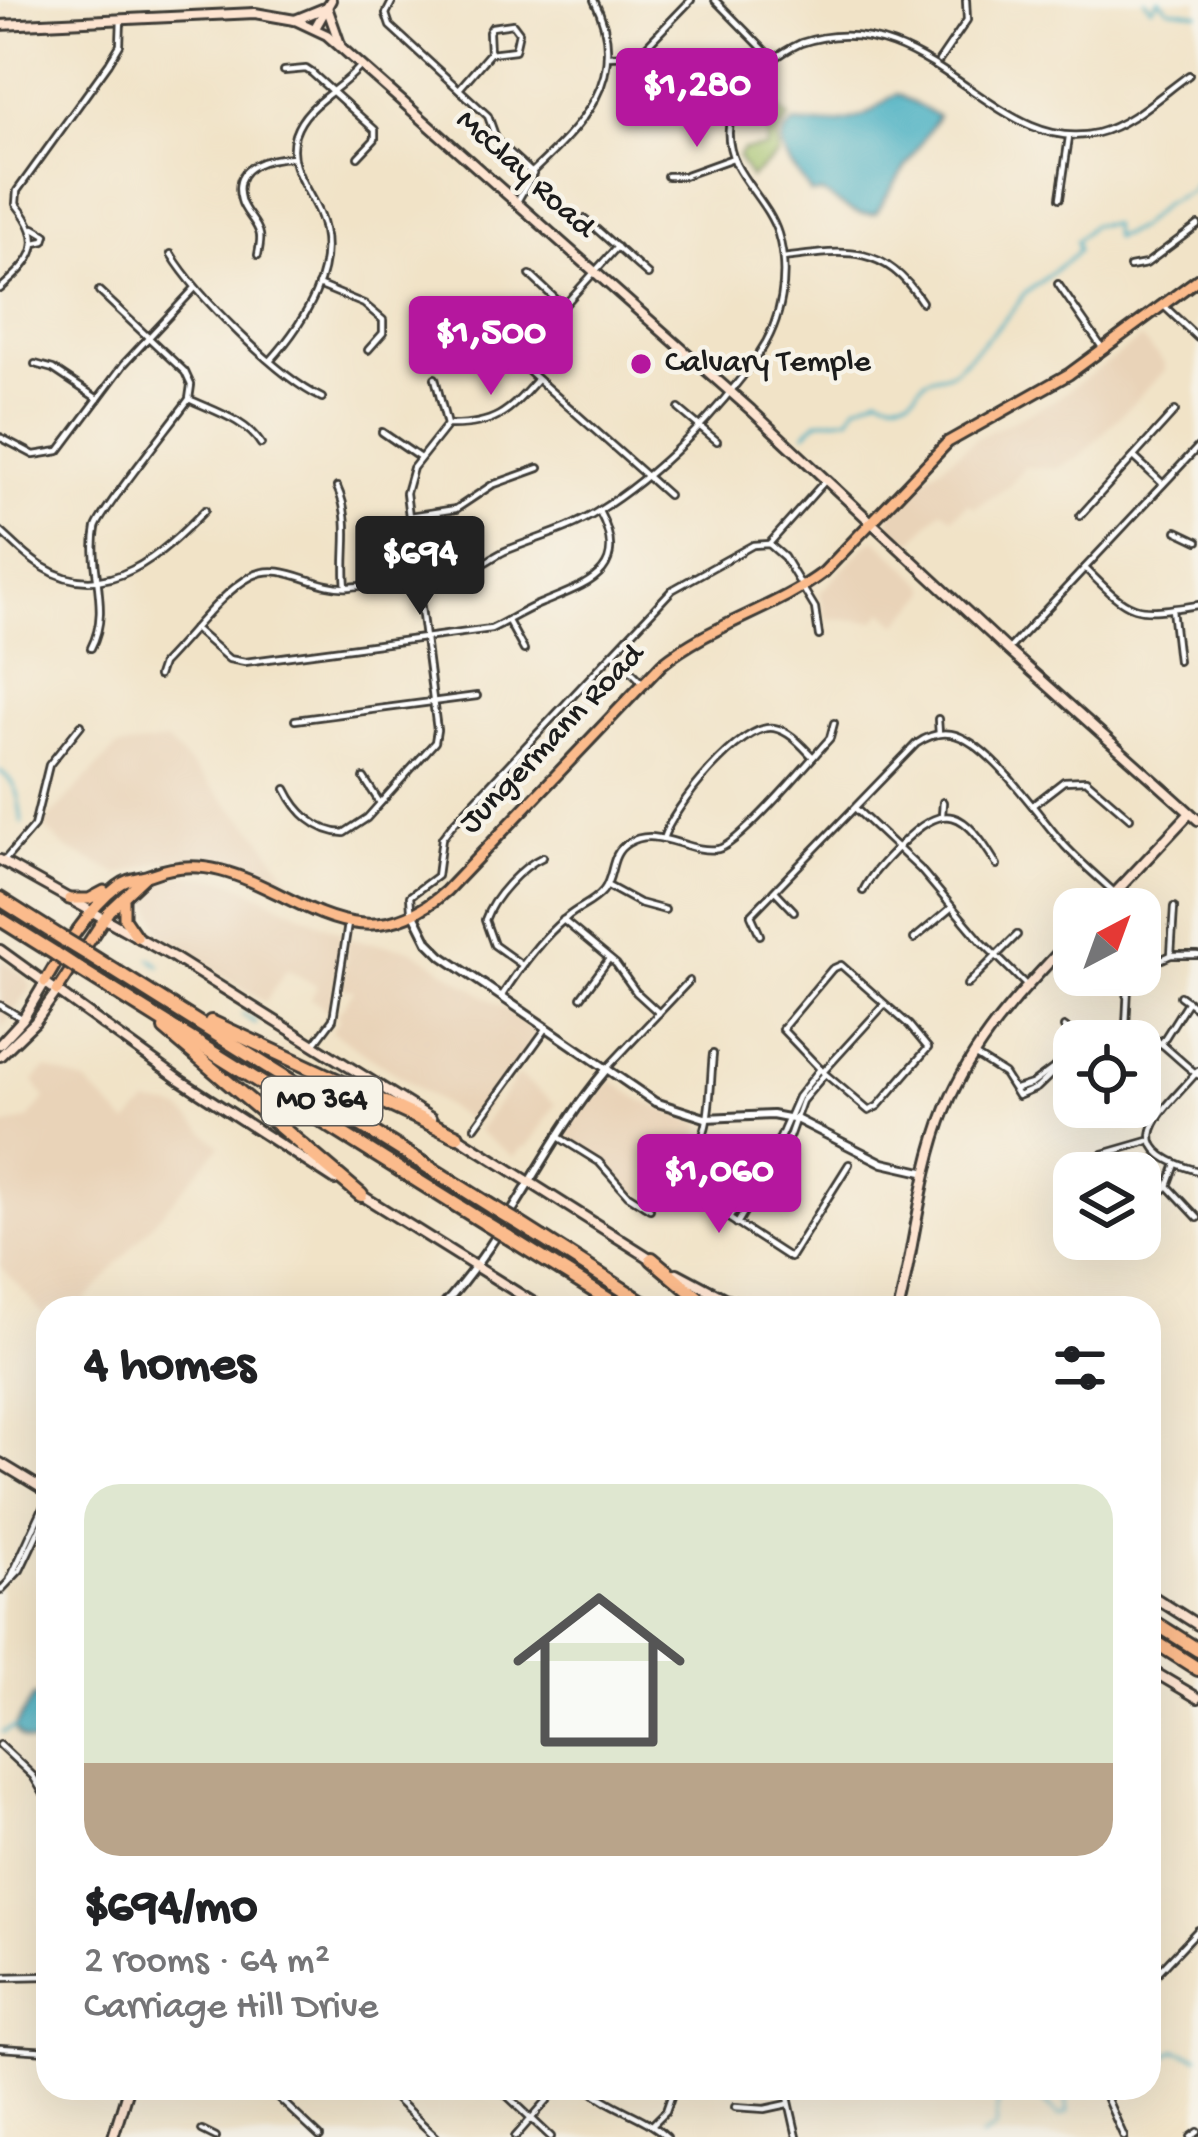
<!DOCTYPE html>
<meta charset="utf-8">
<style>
:root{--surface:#fff;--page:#f6f6f6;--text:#202124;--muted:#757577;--line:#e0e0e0;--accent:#b5179e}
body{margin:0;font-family:"Gochi Hand",sans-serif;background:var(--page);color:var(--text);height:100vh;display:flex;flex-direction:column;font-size:45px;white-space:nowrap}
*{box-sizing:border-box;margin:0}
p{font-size:39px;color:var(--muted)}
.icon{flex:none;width:66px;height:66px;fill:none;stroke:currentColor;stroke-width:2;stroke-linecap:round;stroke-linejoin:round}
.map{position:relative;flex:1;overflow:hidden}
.details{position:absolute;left:36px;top:1296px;width:1125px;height:804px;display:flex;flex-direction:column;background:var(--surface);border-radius:36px;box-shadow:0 12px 48px #0002}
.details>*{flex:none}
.needle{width:78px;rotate:41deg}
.buttons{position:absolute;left:1053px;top:888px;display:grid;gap:24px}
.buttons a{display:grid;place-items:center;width:108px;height:108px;border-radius:24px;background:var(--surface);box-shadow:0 12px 48px #0002;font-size:60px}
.price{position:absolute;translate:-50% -102px;padding:0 27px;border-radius:12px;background:var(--accent);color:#fff;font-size:39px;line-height:78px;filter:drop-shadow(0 3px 6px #0008)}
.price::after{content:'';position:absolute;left:50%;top:72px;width:36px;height:27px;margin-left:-18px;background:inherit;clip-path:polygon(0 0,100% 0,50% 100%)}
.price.current{background:#222;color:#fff}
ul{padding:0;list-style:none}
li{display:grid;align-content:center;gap:24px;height:636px;padding:0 48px}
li+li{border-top:3px solid var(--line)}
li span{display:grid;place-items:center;height:372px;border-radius:36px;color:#555}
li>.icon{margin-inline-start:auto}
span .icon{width:216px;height:216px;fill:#fffc;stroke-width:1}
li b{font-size:51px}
h2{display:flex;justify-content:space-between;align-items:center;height:144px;padding:0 48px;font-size:51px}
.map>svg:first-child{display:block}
.built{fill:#e9d3b8}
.green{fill:#a0c068;stroke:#5e6e42;stroke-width:3}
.water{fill:#42adc1;stroke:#2f646e;stroke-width:3}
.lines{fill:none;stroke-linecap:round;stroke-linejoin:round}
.stream{stroke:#42adc1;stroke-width:3}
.minor-casing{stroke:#3c3a36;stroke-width:10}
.tertiary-casing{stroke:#3c3a36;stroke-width:12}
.secondary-casing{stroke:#3c3a36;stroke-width:14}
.primary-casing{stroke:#3c3a36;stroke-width:15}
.motorway-casing{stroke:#3c3a36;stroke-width:18}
.minor{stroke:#fff;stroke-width:4.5}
.tertiary{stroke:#fff;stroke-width:6}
.secondary{stroke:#fde4d1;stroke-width:8}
.primary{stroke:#fbbb8c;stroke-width:9}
.motorway{stroke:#fbbb8c;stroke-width:12}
.motorway-bridge-casing{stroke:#3c3a36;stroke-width:18;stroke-linecap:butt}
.motorway-bridge{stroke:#fbbb8c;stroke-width:12}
.poi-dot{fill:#b5179e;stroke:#f7f3e8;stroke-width:4.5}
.labels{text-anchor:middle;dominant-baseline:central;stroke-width:9;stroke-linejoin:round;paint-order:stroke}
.shield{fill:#f7f3e8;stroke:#5e5c59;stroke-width:3}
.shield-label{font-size:30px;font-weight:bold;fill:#1c1c1c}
.street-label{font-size:33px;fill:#1c1c1c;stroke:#f7f3e8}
.poi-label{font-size:33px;fill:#1c1c1c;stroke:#f7f3e8;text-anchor:start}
</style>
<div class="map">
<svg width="1198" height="2137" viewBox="0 0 1198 2137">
<rect width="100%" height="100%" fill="#f7f3e8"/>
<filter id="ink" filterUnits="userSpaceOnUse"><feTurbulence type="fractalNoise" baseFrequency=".00833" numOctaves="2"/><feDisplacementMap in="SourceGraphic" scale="24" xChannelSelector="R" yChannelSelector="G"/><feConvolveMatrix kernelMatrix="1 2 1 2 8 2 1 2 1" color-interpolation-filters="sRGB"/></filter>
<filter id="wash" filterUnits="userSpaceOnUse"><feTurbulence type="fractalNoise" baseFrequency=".004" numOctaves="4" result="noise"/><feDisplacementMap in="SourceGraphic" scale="48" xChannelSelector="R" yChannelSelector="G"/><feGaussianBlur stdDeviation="2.7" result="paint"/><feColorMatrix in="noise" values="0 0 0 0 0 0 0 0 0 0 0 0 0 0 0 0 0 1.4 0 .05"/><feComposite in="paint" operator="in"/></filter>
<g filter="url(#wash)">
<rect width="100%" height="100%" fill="#f1e3c7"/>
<!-- built -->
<g class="built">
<polygon points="1141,339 1164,363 1165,370 1080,457 1057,468 1024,467 1009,486 975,508 969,503 952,517 942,509 909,545 889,526 891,514 914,487 977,438 1053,401"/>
<polygon points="877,540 928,587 927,594 898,624 884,611 876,621 826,618 820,593 870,541"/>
<polygon points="166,741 261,837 289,879 285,888 225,861 202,858 163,861 120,875 65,848 42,825 116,748"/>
<polygon points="175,874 228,880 342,933 331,1012 311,999 317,986 287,969 265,1002 164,938 148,898 148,886"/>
<polygon points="348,939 411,949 539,1031 474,1124 331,1031 340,1019 337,1015 354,990 343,989"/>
<polygon points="0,959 26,977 31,988 0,1030"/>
<polygon points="46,1068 86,1083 128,1124 147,1104 171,1106 182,1111 220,1146 79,1308 48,1308 48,1319 0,1265 0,1127 29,1119 45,1099 34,1081"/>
<polygon points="518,1075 556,1104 527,1147 522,1147 514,1157 478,1131"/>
<polygon points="611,1080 644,1102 703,1124 691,1153 645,1197 633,1194 601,1159 569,1139 567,1133 583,1109"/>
</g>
<!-- green -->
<polygon class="green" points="752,85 789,118 777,134 778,155 750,178 738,157 743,150 766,148 769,128 765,125 766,113 738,107"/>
<!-- water -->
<g class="water">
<path d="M897,94L938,116L876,213C855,220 839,201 822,193L811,194C799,170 762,145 795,123C817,126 853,124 873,111C881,105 886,99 897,94Z"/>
<path d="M34,1696L48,1699V1747C34,1741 19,1744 15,1727Z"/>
</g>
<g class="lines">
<!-- stream -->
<g class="stream">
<polyline points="1145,0 1151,8 1159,0"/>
<polyline points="1160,0 1168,9 1198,13"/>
<path d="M805,433L818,421L849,417L857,405L879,395C887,399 896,400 905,398C917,396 917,386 926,380C934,374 943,377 952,371C965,362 1019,307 1022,296L1073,256L1078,250L1076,241L1092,225L1111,224L1114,238L1138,228L1165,203L1190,191L1197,181L1198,168"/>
<path d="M0,771C19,784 19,801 22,823"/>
<polyline points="150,958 160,966"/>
<polyline points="242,1014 255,1023"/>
<polyline points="3,1732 15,1727"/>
<polyline points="1149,2068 1175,2050 1198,2057"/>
<polyline points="1030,2088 1059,2116 1068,2112 1066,2096 1093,2092"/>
<polyline points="981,2137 996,2128 998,2100 1018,2099 1016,2091 1026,2088"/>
</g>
</g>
</g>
<g filter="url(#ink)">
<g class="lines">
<!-- minor casing -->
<g class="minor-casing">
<g id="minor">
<polyline points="393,0 386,14 390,26 488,116 497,141 533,174"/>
<polyline points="715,0 773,59"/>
<polyline points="607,56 638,55 691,0"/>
<polyline points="939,61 967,20 966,0"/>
<polyline points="284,71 306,69 312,73 375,130 375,139 358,157"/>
<polyline points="459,89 490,53 489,32 492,27 513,24 519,32 515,50 490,53"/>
<polyline points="667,176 683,176 733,158"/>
<path d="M509,194C564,140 638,88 594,0"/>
<polyline points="1060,198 1069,137"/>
<polyline points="518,200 533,174"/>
<polyline points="585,219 648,275"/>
<polyline points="34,228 46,235 44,241 35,243"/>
<path d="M171,254C196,295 279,378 322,398"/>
<path d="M258,255C259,250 261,240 260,235C258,222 244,213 241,200C231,165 268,158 293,157"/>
<path d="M783,258C845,250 884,243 922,302"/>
<polyline points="1130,267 1146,264 1198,225"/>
<polyline points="530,275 562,305"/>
<polyline points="1058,284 1103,349"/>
<polyline points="318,285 364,304 383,320 383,333 368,350"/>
<path d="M0,289C35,258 47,243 16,204L17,191L109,63L120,45L121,19"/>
<polyline points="1163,305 1198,338"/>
<polyline points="481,329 668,495"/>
<polyline points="516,359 617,247"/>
<path d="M271,360C304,323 341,266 319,214C308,188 286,165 295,135C306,103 338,92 359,68"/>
<polyline points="35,364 53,369 98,399"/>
<path d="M189,399C214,411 246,420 261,444"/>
<polyline points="679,409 717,441"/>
<path d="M447,425C494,426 508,413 537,380"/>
<polyline points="382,432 420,458"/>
<polyline points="0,437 34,455 59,451 124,364 195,288"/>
<polyline points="1134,457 1163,484"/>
<path d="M337,487C353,521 342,552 346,587"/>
<polyline points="410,516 456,509 492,485 539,468"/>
<polyline points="1080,516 1175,411"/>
<path d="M0,531C14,543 27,558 43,567C107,607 163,553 205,510"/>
<polyline points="1177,531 1198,541"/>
<polyline points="769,544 825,481"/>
<path d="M1085,568C1132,615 1131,615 1198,605"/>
<polyline points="1172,609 1178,661"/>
<polyline points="508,621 524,650"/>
<path d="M197,631L229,659L245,662L491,629C508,621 524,610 542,603C590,583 631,571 599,511"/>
<path d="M91,648C112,608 88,569 96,528C99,514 174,420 189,399L191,385L185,372L99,291"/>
<polyline points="1008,650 1198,447"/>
<polyline points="613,653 642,682"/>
<path d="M158,676L162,664C187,639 222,591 252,576C283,560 316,590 349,587C387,583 428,581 465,572C479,568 492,557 505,551C536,538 569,530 597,512C657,475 718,413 758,355C782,321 790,274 778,234C770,208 748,188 736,164C711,111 756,64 801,43C929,0 995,158 1097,133C1130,125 1162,94 1189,75"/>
<polyline points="938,719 939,734"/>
<polyline points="295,720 477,696"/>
<polyline points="364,778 380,803"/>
<path d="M286,789C297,812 317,832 344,833L367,818L435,742L437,730L406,493L413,468L447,425L435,378"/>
<polyline points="1033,805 1064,781 1086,780 1130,818"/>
<polyline points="856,809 920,869 981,941 1027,986"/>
<polyline points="942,815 943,802"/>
<path d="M663,839C672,809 741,722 774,728C790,731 802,746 813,757"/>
<polyline points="3,862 34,826 49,765 81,725"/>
<polyline points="608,886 639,903 665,910"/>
<polyline points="775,891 794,911"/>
<path d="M863,891C871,874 885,861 898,847C946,798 964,811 997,865"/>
<polyline points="411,909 410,896 437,876 442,838 452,825 672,590 753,545 769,544 784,557 815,608 819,636"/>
<polyline points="563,920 616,964 636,992 659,1013"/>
<path d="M760,935L751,915L916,744C926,737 939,732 951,734C990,741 1040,819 1066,847C1081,863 1099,878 1115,893"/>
<polyline points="914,939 951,908"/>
<polyline points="1171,955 1174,907"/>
<path d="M522,965L494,945L485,920C493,897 521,867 543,857"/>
<polygon points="841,965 909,1025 928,1048 878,1106 869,1111 823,1072 782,1029 832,969"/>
<polyline points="1140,969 1171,955 1198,955"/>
<polyline points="967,985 1017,935"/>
<polyline points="1180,996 1198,1009"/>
<path d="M501,997C519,969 540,939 566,918C578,907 592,904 603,891C615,876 609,854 628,843C657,825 688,854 718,849C739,845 812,758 830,738L834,723"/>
<polyline points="581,997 609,959"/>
<polyline points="0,1005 23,1019"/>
<polyline points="1126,1026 1128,986 1134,975"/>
<polyline points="1064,1027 1083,1041"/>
<path d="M1090,1041C1136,1005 1162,1048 1198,1075"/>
<polyline points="315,1043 333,1019 348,924"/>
<polyline points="1161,1044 1188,1001"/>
<polyline points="974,1055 1004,1074 1018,1096 1037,1088 1068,1058"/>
<polyline points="606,1069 689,981"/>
<path d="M1198,1071C1161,1114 1114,1147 1198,1171"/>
<polyline points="823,1072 884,1005"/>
<polyline points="1016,1089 1032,1084 1074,1053"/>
<polyline points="475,1127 546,1029"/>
<polyline points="557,1136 599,1162 628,1195 650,1209"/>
<polyline points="1103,1154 1148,1141"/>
<polyline points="1176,1164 1168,1186 1198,1218"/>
<polyline points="670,1180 790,1258 849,1164"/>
<polyline points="1152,1200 1168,1186"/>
<path d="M644,1205C655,1187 672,1181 686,1166C713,1138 709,1091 713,1054"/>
<polyline points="730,1217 780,1138 798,1097 820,1069"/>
<polyline points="737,1224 789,1137 802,1101 824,1075"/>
<polyline points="10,1579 48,1497"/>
<polyline points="0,1591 20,1570 48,1511"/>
<polyline points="0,1745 33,1776 48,1801"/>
<polyline points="0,1977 48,1976"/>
<polyline points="1149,1982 1198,1930"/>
<polyline points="0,2048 48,2051"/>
<polyline points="268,2088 320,2137"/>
<polyline points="384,2088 436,2137"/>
<polyline points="499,2088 551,2137"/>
<path d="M588,2088C613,2110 643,2114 667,2137"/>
<polyline points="786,2088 797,2137"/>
<polyline points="935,2088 937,2092"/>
<polyline points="1102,2088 1124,2137"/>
<polyline points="239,2096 247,2088"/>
<polyline points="735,2107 765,2109 788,2104"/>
<polyline points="653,2124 666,2111 674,2088"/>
<polyline points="202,2130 216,2137"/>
<polyline points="515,2137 558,2088"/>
<polyline points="1191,2137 1198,2132"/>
</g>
</g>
<!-- tertiary casing -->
<g class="tertiary-casing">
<g id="tertiary">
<polyline points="414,914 428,942 442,956 655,1102 705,1118 772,1115 798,1120 883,1163 927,1173"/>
<path d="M441,1308C507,1238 544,1143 606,1070"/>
</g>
</g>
<!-- secondary casing -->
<g class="secondary-casing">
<g id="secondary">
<polyline points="327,7 340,44"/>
<polyline points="295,20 327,7"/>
<polyline points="0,25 255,13 295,20 327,35 751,410 1008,650 1198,820"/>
<polyline points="315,28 331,0"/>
<polyline points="0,860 173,957 431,1118"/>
<polyline points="1100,909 1190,813"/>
<polyline points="0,950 180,1080 335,1180"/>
<polyline points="0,1044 23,1019 45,982"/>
<polyline points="0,1056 35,1022 57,991"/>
<polyline points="458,1137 653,1260"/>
<polyline points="358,1193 542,1308"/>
<polyline points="677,1273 724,1298 762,1308"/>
<path d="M899,1308C915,1242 921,1170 946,1108C974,1039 1024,989 1074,936"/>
<polyline points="0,1463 48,1492"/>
<polyline points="1149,1594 1198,1625"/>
<polyline points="1149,1669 1198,1698"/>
<polyline points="113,2137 128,2088"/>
</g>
</g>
<!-- primary casing -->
<g class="primary-casing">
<g id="primary">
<polyline points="69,899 89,899 104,891"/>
<polyline points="124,900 124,918 137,937"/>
<path d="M45,982C64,949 87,910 118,886C129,877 139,879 152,874C262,832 335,990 446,891L662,664C711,624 774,610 824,572L948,442L1069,374L1198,279"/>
<polyline points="57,991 109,911 145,877"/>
</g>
</g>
<!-- motorway casing -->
<g class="motorway-casing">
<g id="motorway">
<polyline points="0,899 65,940"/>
<polyline points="0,919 56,954"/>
<polyline points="88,954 494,1208"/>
<polyline points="79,969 485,1223"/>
<polyline points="211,1022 457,1136"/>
<polyline points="165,1029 361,1195"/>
<polyline points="517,1222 652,1308"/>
<polyline points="508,1237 622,1308"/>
<polyline points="652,1259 710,1308"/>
<polyline points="1149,1619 1198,1650"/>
<polyline points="1149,1638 1198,1669"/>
</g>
</g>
<!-- minor -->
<use href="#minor" class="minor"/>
<!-- tertiary -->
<use href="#tertiary" class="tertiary"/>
<!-- secondary -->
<use href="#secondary" class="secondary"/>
<!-- primary -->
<use href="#primary" class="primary"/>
<!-- motorway -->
<use href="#motorway" class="motorway"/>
<!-- motorway-bridge casing -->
<g class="motorway-bridge-casing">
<g id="motorway-bridge">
<polyline points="65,940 88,954"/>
<polyline points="56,954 79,969"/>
<polyline points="494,1208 517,1222"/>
<polyline points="485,1223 508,1237"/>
</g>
</g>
<!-- motorway-bridge -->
<use href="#motorway-bridge" class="motorway-bridge"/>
</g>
</g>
<!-- markers -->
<circle class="poi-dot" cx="641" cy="364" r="12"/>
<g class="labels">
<!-- shield labels -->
<rect class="shield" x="262" y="1077" width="120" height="48" rx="9"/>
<g class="shield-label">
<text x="322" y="1101">MO 364</text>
</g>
<!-- street labels -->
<g class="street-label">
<text transform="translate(524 175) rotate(42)">McClay Road</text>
<text transform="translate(553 740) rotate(-46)">Jungermann Road</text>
</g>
<!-- poi labels -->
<g class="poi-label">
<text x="665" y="364">Calvary Temple</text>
</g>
</g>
</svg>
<div class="buttons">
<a><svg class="needle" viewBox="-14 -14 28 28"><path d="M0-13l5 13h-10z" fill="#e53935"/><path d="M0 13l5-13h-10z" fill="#757577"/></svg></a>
<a><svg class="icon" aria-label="locate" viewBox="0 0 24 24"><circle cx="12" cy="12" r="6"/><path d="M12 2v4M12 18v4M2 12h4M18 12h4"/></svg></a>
<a><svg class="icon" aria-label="layers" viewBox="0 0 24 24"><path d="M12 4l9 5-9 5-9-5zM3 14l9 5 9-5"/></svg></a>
</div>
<b class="price" style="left:697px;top:150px">$1,280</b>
<b class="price" style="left:491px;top:398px">$1,500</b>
<b class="price current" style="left:420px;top:618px">$694</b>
<b class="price" style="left:719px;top:1236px">$1,060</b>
<section class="details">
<h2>4 homes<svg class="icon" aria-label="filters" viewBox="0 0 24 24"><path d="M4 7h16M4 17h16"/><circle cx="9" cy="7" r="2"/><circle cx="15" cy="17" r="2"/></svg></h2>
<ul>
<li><span style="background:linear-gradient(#dfe7d0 75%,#b9a48a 0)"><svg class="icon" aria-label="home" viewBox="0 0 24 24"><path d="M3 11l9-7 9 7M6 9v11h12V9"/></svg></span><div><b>$694/mo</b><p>2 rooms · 64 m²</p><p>Carriage Hill Drive</p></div></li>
</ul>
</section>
</div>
